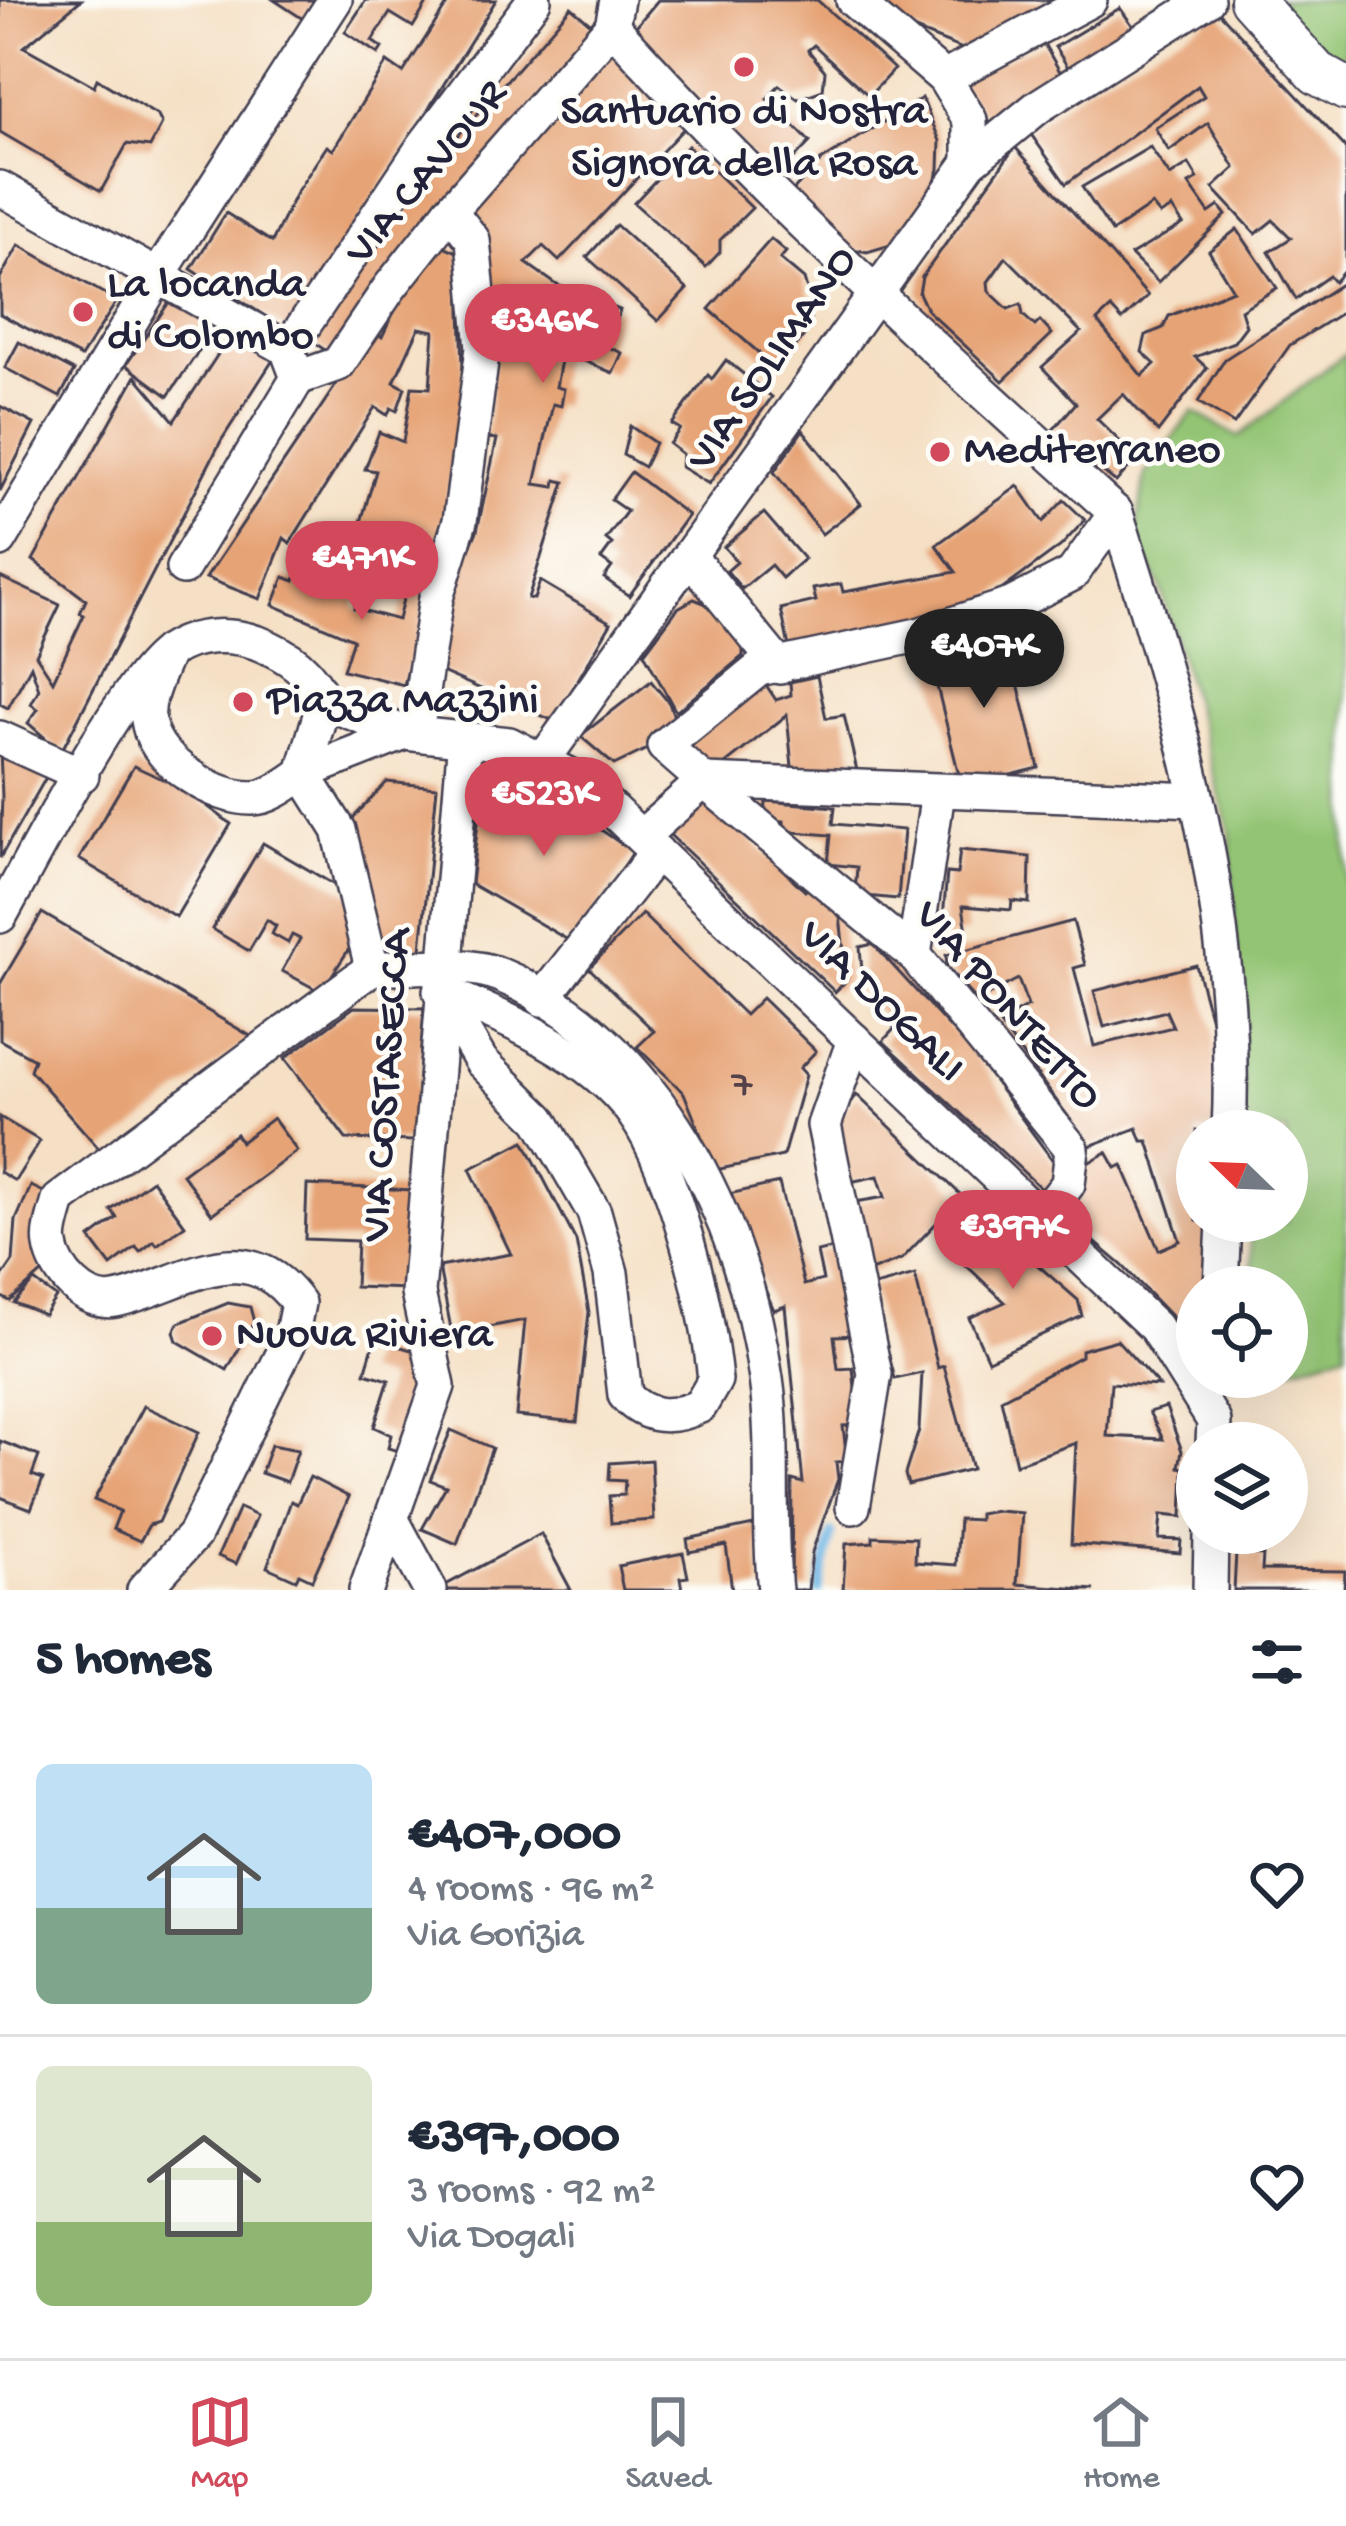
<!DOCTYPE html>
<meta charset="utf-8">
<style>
:root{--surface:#fff;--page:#f2f2f3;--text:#1f2937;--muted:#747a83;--line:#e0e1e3;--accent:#d1495b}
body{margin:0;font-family:"Gochi Hand",sans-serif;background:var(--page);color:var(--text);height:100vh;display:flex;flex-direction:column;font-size:45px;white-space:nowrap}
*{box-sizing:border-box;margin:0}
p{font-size:39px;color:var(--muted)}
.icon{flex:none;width:66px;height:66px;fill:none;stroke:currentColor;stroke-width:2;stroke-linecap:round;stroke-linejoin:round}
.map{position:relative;height:1590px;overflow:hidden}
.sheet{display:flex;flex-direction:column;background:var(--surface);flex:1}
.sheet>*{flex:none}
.needle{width:78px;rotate:293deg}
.fabs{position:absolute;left:1176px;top:1110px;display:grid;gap:24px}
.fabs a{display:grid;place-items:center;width:132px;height:132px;border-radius:50%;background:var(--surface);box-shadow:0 12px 48px #0002;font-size:60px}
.price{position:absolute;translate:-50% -102px;padding:0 27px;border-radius:42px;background:var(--accent);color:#fff;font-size:39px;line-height:78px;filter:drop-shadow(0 3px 6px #0008)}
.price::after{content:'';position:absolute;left:50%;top:72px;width:36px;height:27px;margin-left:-18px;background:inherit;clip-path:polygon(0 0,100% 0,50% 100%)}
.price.on{background:#222;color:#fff}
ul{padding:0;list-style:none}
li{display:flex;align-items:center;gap:36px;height:300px;padding:0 36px}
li+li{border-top:3px solid var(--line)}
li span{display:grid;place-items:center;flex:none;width:336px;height:240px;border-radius:18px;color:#555}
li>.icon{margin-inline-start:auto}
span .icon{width:144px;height:144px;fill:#fffc;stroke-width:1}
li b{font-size:51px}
h2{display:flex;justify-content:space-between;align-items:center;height:144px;padding:0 36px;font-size:51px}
.tabs{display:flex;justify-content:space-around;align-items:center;height:168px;border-top:3px solid var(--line);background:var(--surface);font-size:33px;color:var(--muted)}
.tabs a{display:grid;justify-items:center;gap:6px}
.tabs .on{color:var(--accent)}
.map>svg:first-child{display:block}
.green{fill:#93c473;stroke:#5a7357;stroke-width:3}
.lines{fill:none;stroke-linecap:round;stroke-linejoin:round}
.stream{stroke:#6cb6e5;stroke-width:9}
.building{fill:#e6a375}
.minor-casing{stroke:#423e50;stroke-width:38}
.major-casing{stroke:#423e50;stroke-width:46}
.minor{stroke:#fff;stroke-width:33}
.major{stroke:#fff;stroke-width:42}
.poi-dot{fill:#d1495b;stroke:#fdfcf7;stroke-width:4.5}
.labels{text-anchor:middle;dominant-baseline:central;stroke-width:9;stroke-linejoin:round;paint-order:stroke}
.number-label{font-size:39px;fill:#53424a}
.poi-label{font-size:45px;fill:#22223b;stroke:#fdfcf7;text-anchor:start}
.street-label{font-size:45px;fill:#22223b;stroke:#fdfcf7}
</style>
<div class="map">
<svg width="1346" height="1590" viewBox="0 0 1346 1590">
<rect width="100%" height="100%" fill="#fdfcf7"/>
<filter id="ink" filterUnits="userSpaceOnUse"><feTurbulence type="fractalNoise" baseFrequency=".00833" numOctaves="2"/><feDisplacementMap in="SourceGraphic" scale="24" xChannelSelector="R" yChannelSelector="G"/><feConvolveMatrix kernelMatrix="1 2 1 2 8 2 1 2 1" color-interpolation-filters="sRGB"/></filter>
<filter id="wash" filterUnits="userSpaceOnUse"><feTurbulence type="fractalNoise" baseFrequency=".004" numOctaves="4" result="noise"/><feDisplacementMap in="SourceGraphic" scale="48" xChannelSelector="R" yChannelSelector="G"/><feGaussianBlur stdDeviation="2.7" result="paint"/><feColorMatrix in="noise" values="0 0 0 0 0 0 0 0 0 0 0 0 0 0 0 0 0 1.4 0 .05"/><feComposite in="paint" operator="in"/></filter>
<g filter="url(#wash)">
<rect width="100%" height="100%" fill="#f5e0c5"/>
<!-- green -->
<g class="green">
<polygon points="1274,0 1346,0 1346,69 1300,31"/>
<polygon points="1346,353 1346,1352 1287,1369 1287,1287 1253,1287 1250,1221 1287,1221 1287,1131 1245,1131 1230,832 1159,583 1135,540 1145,475 1193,411 1238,437"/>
</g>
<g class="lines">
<!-- stream -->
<polyline class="stream" points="819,1590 832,1533"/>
</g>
<g id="blocks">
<!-- building -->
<g class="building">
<polygon points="0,0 81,0 24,47 94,86 97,79 158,116 162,124 150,147 127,144 101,191 0,132"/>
<polygon points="274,0 316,0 303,19"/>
<polygon points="366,0 429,0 413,27 390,13 372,41 382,48 378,54 345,32"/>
<polygon points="450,0 496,0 290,332 191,269 226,213 272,242 296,193 327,146 333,150 387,62 403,73"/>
<polygon points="658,0 817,0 894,69 869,96 814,45 808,50 825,71 823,90 798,99 779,85 767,99 810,142 774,180 632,31"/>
<polygon points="864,0 1061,0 970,52 885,18"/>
<polygon points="571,7 597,29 332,355 306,337 407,194"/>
<polygon points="1120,8 1138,33 1073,75 1055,47"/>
<polygon points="1220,13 1346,148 1346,269 1334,282 1329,276 1296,299 1269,252 1291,238 1273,220 1256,234 1213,188 1235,168 1208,123 1169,151 1155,128 1204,96 1198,86 1066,184 1028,130 1090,85"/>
<polygon points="1044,44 1066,82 991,124 957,79"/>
<polygon points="616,46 685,127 559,261 543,246 526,263 557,285 620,310 606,346 622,353 613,373 548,346 544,357 561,360 556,387 564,389 561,406 553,404 535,484 555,487 556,480 565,482 528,598 534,599 540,581 611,623 554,721 433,668 441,617 477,531 497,439 487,438 495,348 483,225 470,213"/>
<polygon points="922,98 940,141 939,169 930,196 894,244 867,252 848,248 789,195 821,161"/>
<polygon points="688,146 752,208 720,240 720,252 706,267 634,203"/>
<polygon points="1015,147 1148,296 1122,320 1111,308 1097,321 1142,376 1155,364 1142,352 1146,335 1163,328 1169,316 1233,290 1209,251 1237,229 1277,288 1241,310 1246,326 1234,342 1195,357 1207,368 1158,432 1123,394 1097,419 1137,458 1116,482 1052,431 1076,403 1042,367 1081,332 1006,257 988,282 989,291 1008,309 1021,304 1023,315 1035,326 1040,321 1052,334 1003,381 927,310 919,293 922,277"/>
<polygon points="1150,147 1170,176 1189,164 1198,179 1189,184 1209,213 1219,206 1226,215 1158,282 1131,255 1183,224 1172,208 1160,215 1152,205 1112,232 1082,187"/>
<polygon points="616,225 687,289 658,321 587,257"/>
<polygon points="771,239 786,252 780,259 804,279 812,306 808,331 776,368 709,309"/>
<polygon points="19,245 117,301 81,357 0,314 0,278"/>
<polygon points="441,245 459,253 464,396 437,561 356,539 376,471 365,469 379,432 403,442 412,387 430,388 434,331 419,328 394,382 405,388 397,411 391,408 387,415 375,407 290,543 284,538 260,599 206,578 373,330 382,337 404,291"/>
<polygon points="1346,281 1346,310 1290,345 1234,424 1198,402 1225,359"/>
<polygon points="172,298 217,324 168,396 126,365"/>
<polygon points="232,333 273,360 221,441 61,752 28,723 38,709 31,704 39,689 31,666 8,708 0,704 0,577 60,605 36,655 53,681 84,615 80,613 86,600 33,560 136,376 174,421"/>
<polygon points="19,342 74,371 60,397 5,368"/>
<polygon points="726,360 772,397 709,484 681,467 682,454 669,444 680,429 672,424 708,375 712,379"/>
<polygon points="0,406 34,424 0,491"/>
<polygon points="630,426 655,443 644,467 623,455"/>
<polygon points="803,430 861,504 822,534 774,472"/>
<polygon points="631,472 688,515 629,596 604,578 612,567 601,559 612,544 606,539 627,511 611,500"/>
<polygon points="1018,486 1043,522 1064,500 1085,520 1061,546 981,605 791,656 781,609 816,601 813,589 841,584 843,592 956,572 936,545"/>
<polygon points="764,513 804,559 782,578 771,565 742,589 727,571 737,562 724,547"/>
<polygon points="410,570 433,576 404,685 343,670 353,639 273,605 284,577 295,581 298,571 358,594 354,608 398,620"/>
<polygon points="694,599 709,605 743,648 743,656 676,712 644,653 678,608"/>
<polygon points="1006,635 1039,768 962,787 929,654"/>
<polygon points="817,676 826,718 844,715 859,779 793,777 787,715 714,773 681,739 764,682 776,700 791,695 790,682"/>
<polygon points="651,681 669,703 680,733 614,765 580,736"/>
<polygon points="0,751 48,774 0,858 2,796"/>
<polygon points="134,766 186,790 231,824 176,917 79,859"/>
<polygon points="483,779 568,807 633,852 575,944 471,884"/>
<polygon points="387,782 437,787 420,959 378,955 353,818"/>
<polygon points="705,796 805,891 813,884 840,916 847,980 835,992 669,834"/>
<polygon points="766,801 835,807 833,824 904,830 898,899 855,895 857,867 828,864 831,835 784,831 784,821 765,819"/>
<polygon points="263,843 353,896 360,932 321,992 282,971 300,939 292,935 288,943 272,934 276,926 267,920 249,951 212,929"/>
<polygon points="960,850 1030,857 1029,903 1012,901 1011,910 963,906 967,932 941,941 947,873 957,874"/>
<polygon points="42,913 252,1037 102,1152 30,1070 34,1059 0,1040 0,984"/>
<polygon points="642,914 745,1015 762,998 816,1051 800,1068 806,1075 783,1156 715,1170 684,1093 637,1047 654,1031 589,968"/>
<polygon points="1073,921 1085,965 1074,968 1094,1046 1173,1027 1166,1011 1104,1027 1094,991 1196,965 1214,1031 1215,1131 1197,1131 1197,1221 1215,1221 1212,1287 1197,1287 1197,1343 1122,1265 1058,1211 1074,1171 1107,1152 1116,1168 1122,1165 1159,1250 1180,1241 1148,1141 1142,1141 1137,1128 1090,1146 998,1022 1028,1006 1018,979 976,1001 947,967 946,955"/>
<polygon points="873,944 973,1053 1063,1174 1045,1192 883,1041 895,1028 864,995 860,947"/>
<polygon points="354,1007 424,1008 414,1141 346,1139 285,1058"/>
<polygon points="857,1095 962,1196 902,1259 871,1271 855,1202 885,1197 878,1176 850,1182 836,1119"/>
<polygon points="0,1117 40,1141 15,1181 0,1172"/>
<polygon points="273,1118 297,1151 212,1214 182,1174 236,1134 241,1142"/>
<polygon points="524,1141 576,1241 589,1312 577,1422 516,1416 525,1320 452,1334 439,1267 511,1254 470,1169"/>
<polygon points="152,1180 185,1225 157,1245 154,1241 140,1252 136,1247 111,1266 90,1238 117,1218 111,1210"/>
<polygon points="779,1183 804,1285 823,1280 817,1252 842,1246 859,1335 834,1336 838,1369 853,1368 859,1425 843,1426 847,1461 836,1462 838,1479 812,1552 808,1590 791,1590 792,1480 803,1483 785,1306 774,1310 724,1195"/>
<polygon points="307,1185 412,1190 408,1289 355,1287 357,1241 305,1239"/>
<polygon points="31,1186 48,1194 34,1241 43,1272 10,1301 0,1296 0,1280 13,1261 16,1220"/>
<polygon points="981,1216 1078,1300 1082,1316 988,1360 969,1318 1005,1302 950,1250"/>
<polygon points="915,1275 938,1368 944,1366 972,1469 908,1485 905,1474 919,1430 922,1373 895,1379 871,1287"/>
<polygon points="34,1281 56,1297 44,1315 14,1303"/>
<polygon points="228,1303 250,1307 254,1322 227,1370 177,1341 174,1332 179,1323"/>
<polygon points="375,1339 431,1356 405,1453 388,1448 391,1435 374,1427 389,1380 365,1373"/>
<polygon points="1117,1340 1159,1386 1111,1383 1107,1436 1163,1439 1149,1412 1166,1407 1182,1451 1179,1467 1184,1468 1182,1517 1161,1515 1159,1539 1181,1540 1180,1553 1071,1544 1076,1443 1016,1464 1001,1399 1081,1356 1081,1350"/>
<polygon points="144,1406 199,1432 158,1522 149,1525 140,1541 113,1529 120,1511 94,1500"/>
<polygon points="451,1430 492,1448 457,1544 422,1529 446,1486 430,1480"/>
<polygon points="0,1441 39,1456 32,1475 43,1479 31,1509 0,1497"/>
<polygon points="271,1445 298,1450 287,1482 261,1473"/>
<polygon points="651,1460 654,1520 611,1523 609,1496 624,1495 625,1481 609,1480 610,1463"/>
<polygon points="310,1477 349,1497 312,1580 299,1574 296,1580 267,1567 291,1501 297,1504"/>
<polygon points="239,1508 257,1516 236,1564 218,1556"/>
<polygon points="997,1511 1022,1513 1017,1584 1095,1590 843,1590 846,1544 873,1542 873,1536 916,1538 915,1562 956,1565 959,1519 979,1520 979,1514"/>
<polygon points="758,1524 760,1590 732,1590 726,1545 689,1552 687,1539"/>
<polygon points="541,1534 571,1590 446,1590 444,1586"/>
<polygon points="683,1553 688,1577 680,1578 682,1590 623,1590 618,1566"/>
<polygon points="1236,1553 1263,1555 1262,1570 1345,1571 1344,1590 1234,1590"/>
</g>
</g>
</g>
<g filter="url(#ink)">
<use href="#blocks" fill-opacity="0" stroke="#423e50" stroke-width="3"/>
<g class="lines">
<!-- minor casing -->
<g class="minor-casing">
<g id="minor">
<path d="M612,26C769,201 942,356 1116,513"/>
<polyline points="944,78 1090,0"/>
<polyline points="970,162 1039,106 1207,0"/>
<polyline points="0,188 288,349"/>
<polyline points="288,349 423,147 534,0"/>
<polyline points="298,378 338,364 390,287 450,211 612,26 617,0"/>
<path d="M1116,513C1181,715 1240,917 1229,1131"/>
<polyline points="0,540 159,274 335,0"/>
<polyline points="690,557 780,667"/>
<polyline points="183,568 298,378 290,357"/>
<polyline points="324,702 405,733 509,744 583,782 1155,1327 1214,1421 1213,1443"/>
<polyline points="416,733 436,598 460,521 483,348 473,240 450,211"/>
<polyline points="0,738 82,775"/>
<polyline points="544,759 970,162 970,120 944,78 853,0"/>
<polyline points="303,773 339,830 372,968"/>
<polyline points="303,773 405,733"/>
<polyline points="704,781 914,955 1072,1149 1068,1184 1041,1218"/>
<polyline points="704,781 1197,800"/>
<polyline points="641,837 704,781 664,746 759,669 918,635 1011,605 1072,574 1116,513"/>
<path d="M0,916C33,858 121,683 169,651C195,634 229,633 258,643C289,655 311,671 324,702L303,773C289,783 270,798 253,798C216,799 157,763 149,725C143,701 159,674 167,652"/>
<polyline points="914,955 938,792"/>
<path d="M372,968C411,969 464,960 500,975C657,1040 744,1219 766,1379C776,1448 767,1520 775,1590"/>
<path d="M440,991C504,1017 593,1055 634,1114C675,1172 708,1309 715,1380L700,1406C672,1419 646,1419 625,1395L611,1273L594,1212L540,1119L481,1061Z"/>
<polyline points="542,999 657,852"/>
<polyline points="1221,1287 1224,1221"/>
<polyline points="853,1507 875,1374 824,1125 854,1040"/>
<polyline points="392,1520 430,1590"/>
<path d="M144,1590L194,1535L291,1338L298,1303C244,1228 181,1287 115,1300C86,1306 55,1272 51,1245C48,1232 56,1213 59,1200L372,968"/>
<polyline points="366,1590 438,1386 418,1293 465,738"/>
<polyline points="1210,1590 1211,1533"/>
</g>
</g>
<!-- major casing -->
<g class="major-casing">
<polyline id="major" points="1251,0 1317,73 1346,89"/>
</g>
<!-- minor -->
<use href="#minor" class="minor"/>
<!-- major -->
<use href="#major" class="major"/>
</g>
</g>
<!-- markers -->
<g class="poi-dot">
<circle cx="744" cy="67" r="12"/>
<circle cx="83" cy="312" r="12"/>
<circle cx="940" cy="452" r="12"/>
<circle cx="243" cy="702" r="12"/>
<circle cx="212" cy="1336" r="12"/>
</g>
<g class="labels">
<!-- number labels -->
<g class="number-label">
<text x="742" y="1087">7</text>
</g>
<!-- poi labels -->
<g class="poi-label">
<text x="744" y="113" text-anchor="middle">Santuario di Nostra<tspan x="744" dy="52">Signora della Rosa</tspan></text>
<text x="107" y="286">La locanda<tspan x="107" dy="52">di Colombo</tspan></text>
<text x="964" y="452">Mediterraneo</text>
<text x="267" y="702">Piazza Mazzini</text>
<text x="236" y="1336">Nuova Riviera</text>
</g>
<!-- street labels -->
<g class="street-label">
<text transform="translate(428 174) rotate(-50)">VIA CAVOUR</text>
<text transform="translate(774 360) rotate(-55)">VIA SOLIMANO</text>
<text transform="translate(880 1003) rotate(44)">VIA DOGALI</text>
<text transform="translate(1006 1007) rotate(49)">VIA PONTETTO</text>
<text transform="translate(389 1085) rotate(-86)">VIA COSTASECCA</text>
</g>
</g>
</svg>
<div class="fabs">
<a><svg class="needle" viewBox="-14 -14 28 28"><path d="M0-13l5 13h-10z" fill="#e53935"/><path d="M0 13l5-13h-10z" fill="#747a83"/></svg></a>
<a><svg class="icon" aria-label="locate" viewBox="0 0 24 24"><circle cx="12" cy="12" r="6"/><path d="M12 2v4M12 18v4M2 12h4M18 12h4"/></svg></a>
<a><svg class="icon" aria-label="layers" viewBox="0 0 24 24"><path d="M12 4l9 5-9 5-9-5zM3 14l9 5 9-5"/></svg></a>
</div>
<b class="price" style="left:543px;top:386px">€346K</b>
<b class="price" style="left:362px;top:623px">€471K</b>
<b class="price on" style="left:984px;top:711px">€407K</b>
<b class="price" style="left:544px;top:859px">€523K</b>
<b class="price" style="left:1013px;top:1292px">€397K</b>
</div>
<section class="sheet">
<h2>5 homes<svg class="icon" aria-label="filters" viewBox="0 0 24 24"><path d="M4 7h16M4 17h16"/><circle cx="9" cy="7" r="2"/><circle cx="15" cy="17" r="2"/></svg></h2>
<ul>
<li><span style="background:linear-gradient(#bfe0f5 60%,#7fa58c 0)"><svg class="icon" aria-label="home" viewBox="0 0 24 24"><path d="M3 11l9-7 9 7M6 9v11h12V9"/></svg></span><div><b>€407,000</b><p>4 rooms · 96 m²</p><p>Via Gorizia</p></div><svg class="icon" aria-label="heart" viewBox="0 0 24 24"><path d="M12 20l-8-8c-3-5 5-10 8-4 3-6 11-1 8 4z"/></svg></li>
<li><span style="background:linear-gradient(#dfe7d0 65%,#8fb573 0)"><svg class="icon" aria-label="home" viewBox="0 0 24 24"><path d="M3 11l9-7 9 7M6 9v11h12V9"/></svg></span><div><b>€397,000</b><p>3 rooms · 92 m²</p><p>Via Dogali</p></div><svg class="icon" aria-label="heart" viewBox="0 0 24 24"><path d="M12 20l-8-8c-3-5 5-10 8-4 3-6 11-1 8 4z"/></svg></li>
</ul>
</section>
<nav class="tabs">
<a class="on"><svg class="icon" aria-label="map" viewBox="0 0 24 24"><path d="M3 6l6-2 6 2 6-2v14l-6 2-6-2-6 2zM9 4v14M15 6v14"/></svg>Map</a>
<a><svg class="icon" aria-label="saved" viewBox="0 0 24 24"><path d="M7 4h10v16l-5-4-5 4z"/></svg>Saved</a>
<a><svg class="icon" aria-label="home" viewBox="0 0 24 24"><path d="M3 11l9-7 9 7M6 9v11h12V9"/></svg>Home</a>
</nav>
